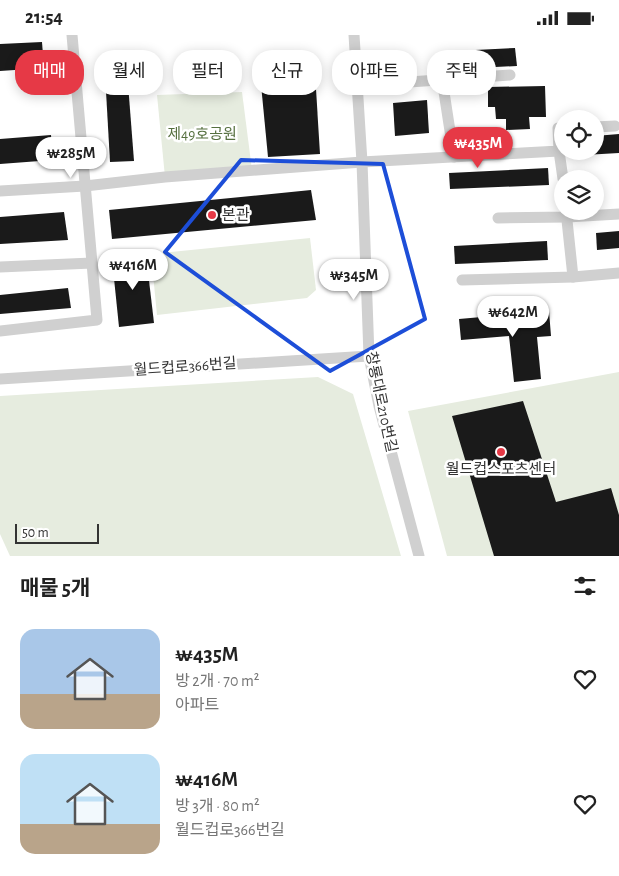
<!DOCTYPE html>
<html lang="ko">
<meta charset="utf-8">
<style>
:root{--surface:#fff;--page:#f6f6f6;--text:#222;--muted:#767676;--accent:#e63946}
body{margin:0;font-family:"Alegreya Sans","Noto Sans KR",sans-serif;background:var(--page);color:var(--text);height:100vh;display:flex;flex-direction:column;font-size:19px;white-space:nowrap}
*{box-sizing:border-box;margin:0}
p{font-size:16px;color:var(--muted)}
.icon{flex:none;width:28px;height:28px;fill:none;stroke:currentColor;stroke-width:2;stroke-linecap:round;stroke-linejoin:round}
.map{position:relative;height:521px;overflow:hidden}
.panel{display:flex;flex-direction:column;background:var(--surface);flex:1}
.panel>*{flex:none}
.guide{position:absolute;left:15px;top:15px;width:590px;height:45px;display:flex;gap:10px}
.controls{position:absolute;left:554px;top:75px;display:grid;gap:10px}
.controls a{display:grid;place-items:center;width:50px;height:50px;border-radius:50%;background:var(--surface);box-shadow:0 2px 12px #0003;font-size:25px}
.scale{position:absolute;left:15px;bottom:12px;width:84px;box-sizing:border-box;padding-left:5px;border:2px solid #333;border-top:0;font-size:14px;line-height:18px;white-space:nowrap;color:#333;-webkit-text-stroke:4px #fff;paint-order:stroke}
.price{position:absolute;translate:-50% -42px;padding:0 11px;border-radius:18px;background:#fff;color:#222;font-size:16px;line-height:32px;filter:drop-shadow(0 1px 2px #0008)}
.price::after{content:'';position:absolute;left:50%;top:30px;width:15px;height:11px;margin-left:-8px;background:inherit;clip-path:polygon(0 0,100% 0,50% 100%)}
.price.on{background:var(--accent);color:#fff}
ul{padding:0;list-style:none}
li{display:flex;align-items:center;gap:15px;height:125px;padding:0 20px}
li span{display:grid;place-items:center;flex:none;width:140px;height:100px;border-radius:15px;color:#555}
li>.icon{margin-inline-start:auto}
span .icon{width:60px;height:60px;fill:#fffc;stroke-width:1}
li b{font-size:21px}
h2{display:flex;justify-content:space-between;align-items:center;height:60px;padding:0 20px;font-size:21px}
.pill{padding:0 18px;border-radius:20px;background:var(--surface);box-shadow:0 2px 12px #0003;font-size:18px;line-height:45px}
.pill.on{background:var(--accent);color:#fff}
.status{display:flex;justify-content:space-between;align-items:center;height:35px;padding:0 25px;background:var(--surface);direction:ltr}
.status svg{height:14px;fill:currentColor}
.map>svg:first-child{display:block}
.green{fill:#e6ecdf}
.building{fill:#1a1a1a}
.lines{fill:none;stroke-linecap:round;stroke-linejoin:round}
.minor{stroke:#d0d0d0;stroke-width:11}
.marked{fill:none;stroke:#1d4ed8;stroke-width:4;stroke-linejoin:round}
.poi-dot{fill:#e63946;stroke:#fff;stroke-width:2}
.labels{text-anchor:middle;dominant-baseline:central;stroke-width:5;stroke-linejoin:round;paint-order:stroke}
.park-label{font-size:15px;fill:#56703f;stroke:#fff}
.poi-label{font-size:15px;fill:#333;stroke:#fff;text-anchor:start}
.street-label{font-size:15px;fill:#333;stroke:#fff}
</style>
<div class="status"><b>21:54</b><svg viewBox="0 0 49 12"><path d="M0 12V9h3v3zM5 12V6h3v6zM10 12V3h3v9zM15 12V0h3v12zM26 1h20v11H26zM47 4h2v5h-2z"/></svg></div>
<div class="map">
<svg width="619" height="521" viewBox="0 0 619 521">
<rect width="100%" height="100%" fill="#fff"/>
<!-- green -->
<g class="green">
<polygon points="242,57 252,135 165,142 157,60"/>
<polygon points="310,203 316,255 307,263 157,280 151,219"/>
<polygon points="619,337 619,521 447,521 408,376"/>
<polygon points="318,342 353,359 401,521 10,521 0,499 0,361"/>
</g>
<!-- building -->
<g class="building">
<polygon points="42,7 44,33 0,36 0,9"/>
<polygon points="515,13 517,31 456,34 455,16"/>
<polygon points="104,21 126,23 134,126 110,127"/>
<polygon points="315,38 320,119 268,122 260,39"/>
<polygon points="545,51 546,82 529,82 530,94 506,95 506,84 496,84 495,72 488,72 488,52"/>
<polygon points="427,65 429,98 395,101 393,68"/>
<polygon points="619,99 619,118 584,120 584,116 595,116 595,101"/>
<polygon points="51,100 53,125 0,129 0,104"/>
<polygon points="548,133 549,150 450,154 449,138"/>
<polygon points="311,155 316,185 112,204 109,175"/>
<polygon points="64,177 68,205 0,209 0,182"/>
<polygon points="619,196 619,213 597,215 596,198"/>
<polygon points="547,206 548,225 455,229 454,211"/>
<polygon points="146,220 154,288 119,292 112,224"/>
<polygon points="68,253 71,273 0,279 0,260"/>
<polygon points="549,276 551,301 537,302 541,344 514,347 509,301 461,305 459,284"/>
<polygon points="523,366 556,467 611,453 619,480 619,521 494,521 452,381"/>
</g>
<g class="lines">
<!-- minor -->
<g class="minor">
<polyline points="354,0 362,127 369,321 379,371 419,521"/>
<polyline points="442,44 454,122"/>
<polyline points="395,48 510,40"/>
<polyline points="595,92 615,91"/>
<polyline points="559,116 563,144"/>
<polyline points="0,156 85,151 165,142 362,127 559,116 558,93 562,93"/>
<polyline points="566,176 573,242"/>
<polyline points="498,183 567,182 619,179"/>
<polyline points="0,232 92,228"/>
<polyline points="462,245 573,242 619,238"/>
<polyline points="0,296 97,285 72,0"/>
<polyline points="0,344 369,321"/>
</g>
</g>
<!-- marked area -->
<path class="marked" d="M241,125L383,129L425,284L330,336L165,217Z"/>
<!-- markers -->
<g class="poi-dot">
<circle cx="212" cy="180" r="5"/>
<circle cx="501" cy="417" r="5"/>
</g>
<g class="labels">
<!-- park labels -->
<g class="park-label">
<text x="202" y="99">제49호공원</text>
</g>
<!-- poi labels -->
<g class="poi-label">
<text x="222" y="180">본관</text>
<text x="501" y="434" text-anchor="middle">월드컵스포츠센터</text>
</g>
<!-- street labels -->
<g class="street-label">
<text transform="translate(185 332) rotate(-4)">월드컵로366번길</text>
<text transform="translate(381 367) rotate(78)">창룡대로210번길</text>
</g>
</g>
</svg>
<div class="controls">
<a><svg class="icon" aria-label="locate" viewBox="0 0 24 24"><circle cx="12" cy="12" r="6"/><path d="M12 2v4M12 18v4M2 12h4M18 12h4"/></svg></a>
<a><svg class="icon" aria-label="layers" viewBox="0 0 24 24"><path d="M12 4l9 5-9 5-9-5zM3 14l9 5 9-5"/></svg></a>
</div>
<div class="scale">50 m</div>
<b class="price on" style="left:478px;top:134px">₩435M</b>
<b class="price" style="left:71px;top:144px">₩285M</b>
<b class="price" style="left:133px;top:256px">₩416M</b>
<b class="price" style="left:354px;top:266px">₩345M</b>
<b class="price" style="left:513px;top:303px">₩642M</b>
<div class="guide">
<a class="pill on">매매</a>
<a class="pill">월세</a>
<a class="pill">필터</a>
<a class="pill">신규</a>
<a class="pill">아파트</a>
<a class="pill">주택</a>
</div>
</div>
<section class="panel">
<h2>매물 5개<svg class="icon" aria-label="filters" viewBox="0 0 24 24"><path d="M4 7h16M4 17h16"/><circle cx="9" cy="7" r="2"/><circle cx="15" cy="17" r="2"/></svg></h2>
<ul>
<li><span style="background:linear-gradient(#a9c7e8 65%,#b9a48a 0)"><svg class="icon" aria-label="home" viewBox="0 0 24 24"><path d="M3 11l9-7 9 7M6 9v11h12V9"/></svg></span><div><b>₩435M</b><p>방 2개 · 70 m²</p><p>아파트</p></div><svg class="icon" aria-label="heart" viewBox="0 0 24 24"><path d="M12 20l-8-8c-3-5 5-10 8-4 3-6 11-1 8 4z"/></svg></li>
<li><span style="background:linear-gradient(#bfe0f5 70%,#b9a48a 0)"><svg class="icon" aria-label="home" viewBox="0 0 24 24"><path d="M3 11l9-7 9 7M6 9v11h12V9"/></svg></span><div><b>₩416M</b><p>방 3개 · 80 m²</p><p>월드컵로366번길</p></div><svg class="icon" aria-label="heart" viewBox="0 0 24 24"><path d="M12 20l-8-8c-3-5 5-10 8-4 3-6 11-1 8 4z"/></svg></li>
</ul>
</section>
